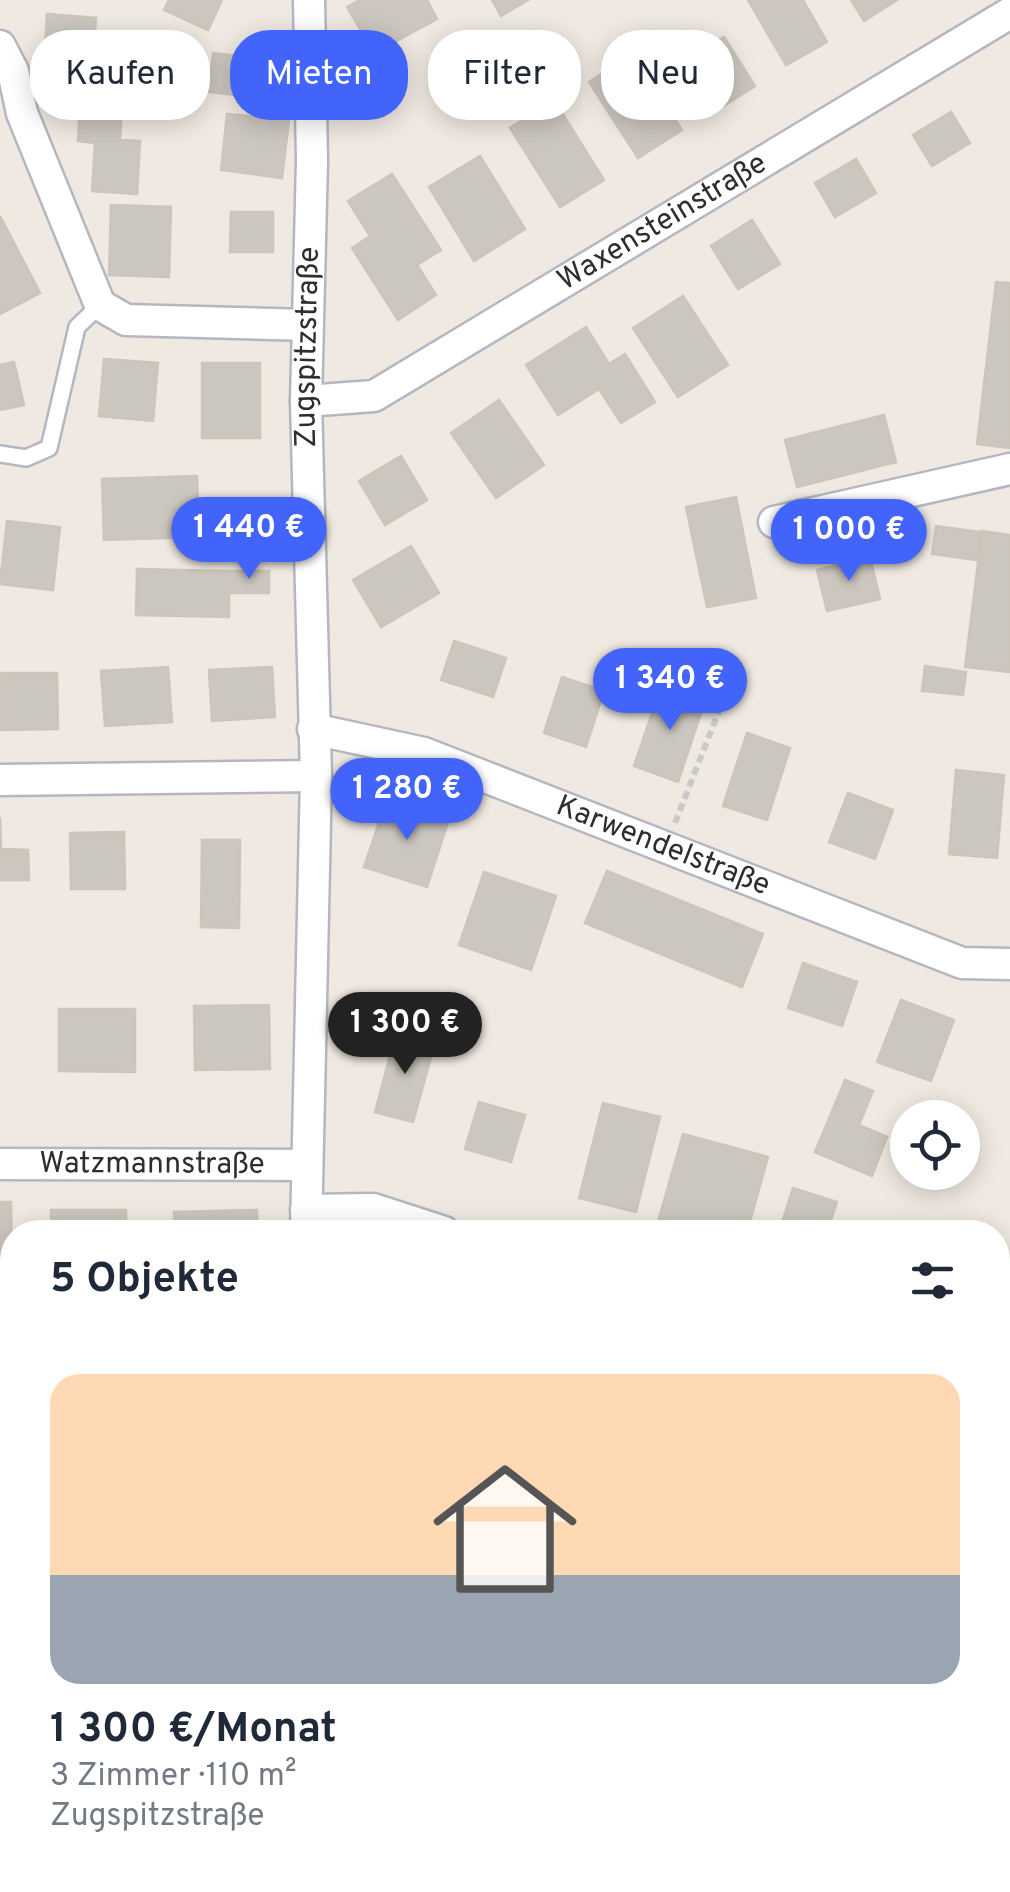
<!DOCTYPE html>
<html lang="de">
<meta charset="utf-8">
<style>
:root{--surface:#fff;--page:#f6f6f7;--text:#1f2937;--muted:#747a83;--accent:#4264fb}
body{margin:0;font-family:Overpass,sans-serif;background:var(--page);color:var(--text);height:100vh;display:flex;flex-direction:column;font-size:38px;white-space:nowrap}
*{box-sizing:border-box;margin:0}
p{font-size:32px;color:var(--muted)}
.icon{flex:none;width:55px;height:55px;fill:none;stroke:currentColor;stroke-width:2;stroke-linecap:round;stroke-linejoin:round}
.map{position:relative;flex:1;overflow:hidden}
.details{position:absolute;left:0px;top:1220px;width:1010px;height:672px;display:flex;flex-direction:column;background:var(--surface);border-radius:40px 40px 0 0;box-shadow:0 5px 25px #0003}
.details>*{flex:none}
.hud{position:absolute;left:30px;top:30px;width:950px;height:90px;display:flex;gap:20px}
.fabs{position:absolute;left:890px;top:1100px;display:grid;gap:20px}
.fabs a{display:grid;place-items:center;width:90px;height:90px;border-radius:50%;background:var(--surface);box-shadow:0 5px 25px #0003;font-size:50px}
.price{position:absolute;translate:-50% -85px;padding:0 22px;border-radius:35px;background:var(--accent);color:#fff;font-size:32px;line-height:65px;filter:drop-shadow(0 2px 5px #0008)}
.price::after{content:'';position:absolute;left:50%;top:60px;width:30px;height:22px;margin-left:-15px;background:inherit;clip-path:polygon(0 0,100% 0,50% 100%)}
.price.on{background:#222;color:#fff}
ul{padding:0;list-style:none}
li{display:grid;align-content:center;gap:20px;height:530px;padding:0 50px}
li span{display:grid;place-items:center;height:310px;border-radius:30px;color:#555}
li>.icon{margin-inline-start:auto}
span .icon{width:180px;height:180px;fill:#fffc;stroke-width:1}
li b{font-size:42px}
h2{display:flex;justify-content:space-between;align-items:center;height:120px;padding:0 50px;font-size:42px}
.chip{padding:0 35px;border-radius:40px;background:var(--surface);box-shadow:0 5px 25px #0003;font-size:35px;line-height:90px}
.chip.on{background:var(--accent);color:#fff}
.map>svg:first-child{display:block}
.building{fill:#cbc7bf;stroke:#cbc5ba;stroke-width:2.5}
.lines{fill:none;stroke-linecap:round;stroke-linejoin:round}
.service-casing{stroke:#b4b7c1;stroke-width:20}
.minor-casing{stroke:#b4b7c1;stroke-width:35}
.path{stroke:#c9c9c9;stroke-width:6;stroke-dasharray:8 5;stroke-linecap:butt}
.service{stroke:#fff;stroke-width:15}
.minor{stroke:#fff;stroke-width:30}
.labels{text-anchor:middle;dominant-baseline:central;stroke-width:8;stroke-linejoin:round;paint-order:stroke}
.street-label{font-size:30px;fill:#2e2e2e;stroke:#fff}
</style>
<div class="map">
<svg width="1010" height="1892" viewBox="0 0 1010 1892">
<rect width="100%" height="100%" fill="#efe9e1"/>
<!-- building -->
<g class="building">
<polygon points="169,0 222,0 208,30 164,10"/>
<polygon points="360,0 427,0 437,19 374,53 347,7"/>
<polygon points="492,0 528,0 501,16"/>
<polygon points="748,0 803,0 827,42 786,65"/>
<polygon points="851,0 897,0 864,21"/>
<polygon points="47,14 96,18 92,68 44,64"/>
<polygon points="724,37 755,86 717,110 686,60"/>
<polygon points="213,53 301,64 296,102 209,92"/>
<polygon points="633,53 682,130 638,158 589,82"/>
<polygon points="554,100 604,180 560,207 510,128"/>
<polygon points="80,102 122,104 120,140 140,141 137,194 92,191 95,143 78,141"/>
<polygon points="951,112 970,143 932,166 913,135"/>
<polygon points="227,114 289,120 282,178 221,170"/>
<polygon points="480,156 525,229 474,261 429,187"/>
<polygon points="856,159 876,193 835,217 815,183"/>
<polygon points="392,174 441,250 417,265 436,295 398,320 352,248 370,236 348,201"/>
<polygon points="111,205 171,207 169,277 109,275"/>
<polygon points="231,212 273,212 273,252 230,252"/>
<polygon points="0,216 40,293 0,314"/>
<polygon points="752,220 780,264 738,289 711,246"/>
<polygon points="996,282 1010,283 1010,448 977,444"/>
<polygon points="683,296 728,365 678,397 633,328"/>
<polygon points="586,327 609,364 625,354 655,402 621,423 599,389 558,415 526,365"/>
<polygon points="104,359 158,363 153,421 99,416"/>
<polygon points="14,362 24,405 0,410 0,365"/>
<rect x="202" y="363" width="58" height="75"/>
<polygon points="499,400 544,465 496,498 451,433"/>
<polygon points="884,415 896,462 797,487 785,440"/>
<polygon points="401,456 427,500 385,525 359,481"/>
<polygon points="197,476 199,537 104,540 102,479"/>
<polygon points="736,497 756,598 707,607 686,507"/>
<polygon points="7,521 60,527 53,590 0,584"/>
<polygon points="936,526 980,532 977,560 932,554"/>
<polygon points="226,531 284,531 283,559 226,559"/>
<polygon points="982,531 1010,535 1010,672 965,667"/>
<polygon points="411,546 439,593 381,627 353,580"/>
<polygon points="870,557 880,599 827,611 817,570"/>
<polygon points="137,569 229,571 229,617 136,615"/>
<rect x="229" y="571" width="40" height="22"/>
<polygon points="454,641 506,658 493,697 441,680"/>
<polygon points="925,666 966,672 963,695 922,691"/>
<polygon points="168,667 172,722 105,726 101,671"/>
<polygon points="272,667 275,717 212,721 209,670"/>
<polygon points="0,673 57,673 58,729 0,730"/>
<polygon points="562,677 604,691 586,747 544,733"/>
<polygon points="662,684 706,698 678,782 634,766"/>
<polygon points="747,733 790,748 767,820 723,806"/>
<polygon points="956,770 1004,775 997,858 949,854"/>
<polygon points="848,793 893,810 875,859 829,842"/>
<polygon points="387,799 449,819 427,887 364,867"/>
<polygon points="0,817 1,849 28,850 29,880 0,880"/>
<polygon points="124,832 125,889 71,889 70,833"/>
<polygon points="202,840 240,840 239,928 201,927"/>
<polygon points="607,871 763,934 742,987 585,923"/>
<polygon points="484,872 556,896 531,970 459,945"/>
<polygon points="803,963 857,982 842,1026 788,1008"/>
<polygon points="901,1000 954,1020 931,1081 877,1062"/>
<polygon points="269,1005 270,1069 195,1070 194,1006"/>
<polygon points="59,1009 135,1009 135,1072 59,1071"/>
<polygon points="396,1033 435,1043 413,1122 375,1112"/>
<polygon points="845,1080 873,1091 859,1125 887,1137 872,1176 815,1152"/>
<polygon points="479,1102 525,1115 511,1162 465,1149"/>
<polygon points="603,1103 660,1117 636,1212 579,1198"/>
<polygon points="683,1134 768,1157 747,1232 698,1232 658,1222"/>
<polygon points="793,1188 837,1202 827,1232 779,1232"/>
<polygon points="0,1202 11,1202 12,1268 0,1268"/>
<rect x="51" y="1210" width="75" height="22"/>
<polygon points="257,1210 258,1232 175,1232 174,1212"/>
</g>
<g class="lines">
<!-- service casing -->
<g class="service-casing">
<polyline id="service" points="0,454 26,458 49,448 77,327 100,305"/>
</g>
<!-- minor casing -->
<g class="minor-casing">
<g id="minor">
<polyline points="0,46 13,71 22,113 100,305 126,320 307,325"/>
<path id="s1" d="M306,401L374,396L1010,13"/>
<polyline points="774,522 1010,469"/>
<path id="s2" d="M313,729L424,753L962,963L1010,964"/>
<polyline points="0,780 316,776"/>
<path id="s3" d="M0,1164L307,1165"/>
<polyline points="306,1210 373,1209 444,1232"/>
<path id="s4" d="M306,1232L316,776L306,401L312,161L309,0"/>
<polyline points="998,1471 1010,1280"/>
<polyline points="964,1892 965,1880"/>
</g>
</g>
<!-- path -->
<g class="path">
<polyline points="675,823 722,703"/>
<polyline points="0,1666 12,1663"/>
<polyline points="998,1813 1010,1814"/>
<polyline points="401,1880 404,1892"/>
</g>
<!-- service -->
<use href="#service" class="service"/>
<!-- minor -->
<use href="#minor" class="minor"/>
</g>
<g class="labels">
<!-- street labels -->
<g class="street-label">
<text stroke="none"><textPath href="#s1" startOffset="405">Waxensteinstraße</textPath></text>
<text stroke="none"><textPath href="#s4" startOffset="885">Zugspitzstraße</textPath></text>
<text stroke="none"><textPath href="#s2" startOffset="370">Karwendelstraße</textPath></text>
<text stroke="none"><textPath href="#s3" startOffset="152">Watzmannstraße</textPath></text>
</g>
</g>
</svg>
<div class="fabs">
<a><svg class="icon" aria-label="locate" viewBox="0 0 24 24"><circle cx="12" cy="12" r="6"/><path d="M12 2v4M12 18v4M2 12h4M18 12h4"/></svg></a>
</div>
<b class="price" style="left:249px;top:582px">1 440 €</b>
<b class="price" style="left:849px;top:584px">1 000 €</b>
<b class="price" style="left:670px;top:733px">1 340 €</b>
<b class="price" style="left:407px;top:843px">1 280 €</b>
<b class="price on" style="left:405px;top:1077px">1 300 €</b>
<div class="hud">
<a class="chip">Kaufen</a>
<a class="chip on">Mieten</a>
<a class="chip">Filter</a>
<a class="chip">Neu</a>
</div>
<section class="details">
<h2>5 Objekte<svg class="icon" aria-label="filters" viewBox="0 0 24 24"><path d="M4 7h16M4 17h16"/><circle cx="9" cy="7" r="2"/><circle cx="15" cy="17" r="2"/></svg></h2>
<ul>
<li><span style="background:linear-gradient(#ffd9b3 65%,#9aa5b1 0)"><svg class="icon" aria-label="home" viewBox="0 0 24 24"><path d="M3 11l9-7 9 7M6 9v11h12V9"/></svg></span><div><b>1 300 €/Monat</b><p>3 Zimmer · 110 m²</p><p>Zugspitzstraße</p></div></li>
</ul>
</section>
</div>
